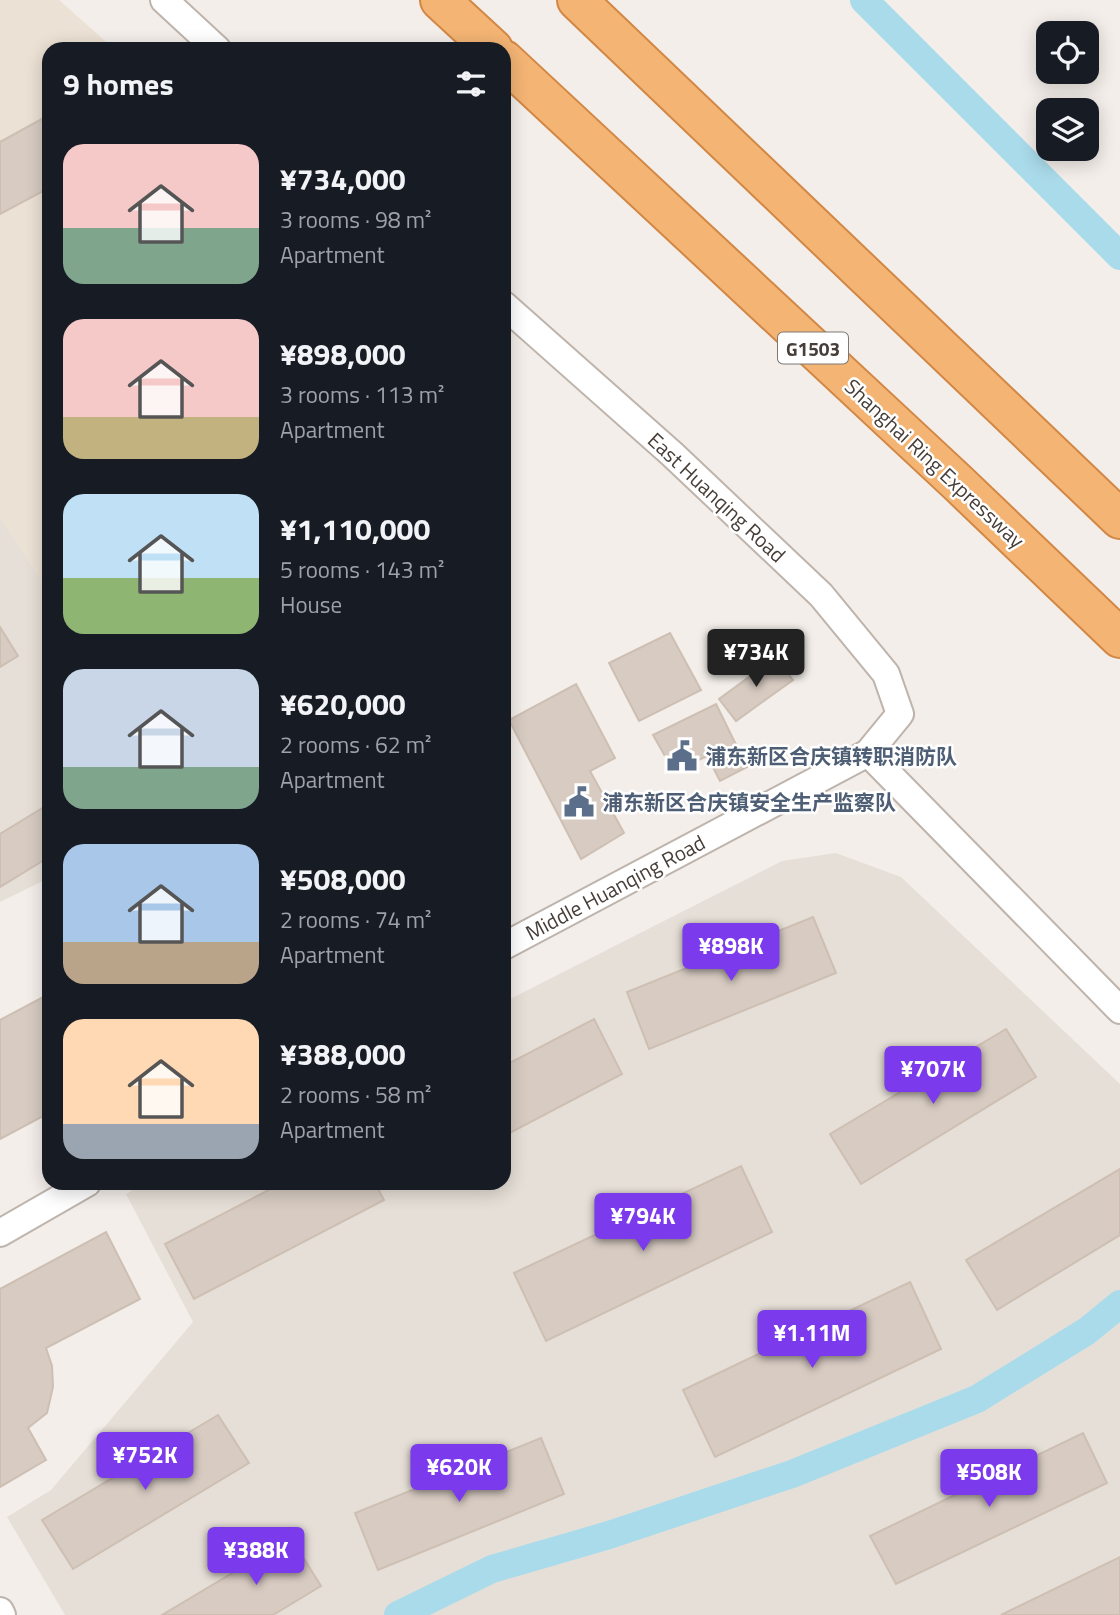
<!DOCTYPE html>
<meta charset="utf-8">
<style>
:root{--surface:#171b24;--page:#20242c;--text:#f1f3f6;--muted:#9ea1a6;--accent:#7c3aed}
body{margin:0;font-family:"Titillium Web","Noto Sans SC",sans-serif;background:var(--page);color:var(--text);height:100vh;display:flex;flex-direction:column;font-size:26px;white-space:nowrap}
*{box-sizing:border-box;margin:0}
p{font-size:23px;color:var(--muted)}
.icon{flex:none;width:38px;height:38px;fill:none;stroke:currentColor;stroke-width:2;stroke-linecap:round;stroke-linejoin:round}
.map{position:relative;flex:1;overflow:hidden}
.side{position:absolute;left:42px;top:42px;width:469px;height:1148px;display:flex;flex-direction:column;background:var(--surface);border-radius:21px;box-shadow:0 4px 18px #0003}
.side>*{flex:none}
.fabs{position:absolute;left:1036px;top:21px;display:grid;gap:14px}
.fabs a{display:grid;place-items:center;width:63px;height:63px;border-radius:14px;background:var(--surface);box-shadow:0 4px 18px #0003;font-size:35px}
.price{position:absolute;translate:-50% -60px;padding:0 16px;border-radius:7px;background:var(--accent);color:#fff;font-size:23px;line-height:46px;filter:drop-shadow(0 2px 4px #0008)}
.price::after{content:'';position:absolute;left:50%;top:42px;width:21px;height:16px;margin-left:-10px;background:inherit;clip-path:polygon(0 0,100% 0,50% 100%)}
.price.active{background:#222;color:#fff}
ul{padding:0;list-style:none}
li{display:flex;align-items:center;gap:21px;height:175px;padding:0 21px}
li span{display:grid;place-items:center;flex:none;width:196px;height:140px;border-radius:21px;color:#555}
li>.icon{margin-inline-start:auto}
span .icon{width:84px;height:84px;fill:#fffc;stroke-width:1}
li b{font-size:30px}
h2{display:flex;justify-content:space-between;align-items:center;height:84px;padding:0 21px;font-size:30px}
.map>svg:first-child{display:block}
.residential{fill:#e6dfd7}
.education{fill:#ebe1d4}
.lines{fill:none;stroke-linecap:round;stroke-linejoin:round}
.canal{stroke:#aadbeb;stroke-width:28}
.building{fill:#d7cbc2;stroke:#cebfb3;stroke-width:2}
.minor-casing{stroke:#beb4ac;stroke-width:30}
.highway-casing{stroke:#d28744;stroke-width:42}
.minor{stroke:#fff;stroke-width:26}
.highway{stroke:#f3b474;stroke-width:38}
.labels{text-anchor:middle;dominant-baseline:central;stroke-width:5;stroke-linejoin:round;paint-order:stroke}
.shield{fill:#fff;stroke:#7e7874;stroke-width:2}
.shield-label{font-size:19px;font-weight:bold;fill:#463e38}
.street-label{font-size:21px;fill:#463e38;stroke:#fff}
.service-label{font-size:21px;font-weight:bold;fill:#4e5e75;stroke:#fff;text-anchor:start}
</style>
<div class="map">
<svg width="1120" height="1615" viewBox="0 0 1120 1615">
<rect width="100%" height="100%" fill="#f3eee9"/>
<!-- residential -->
<g class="residential">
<polygon points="0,517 49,592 49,878 0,902"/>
<polygon points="836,853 901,877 1120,1084 1120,1615 65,1615 7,1517 51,1490 193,1322 126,1194 146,1183 504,1183 504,1002 782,861"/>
</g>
<!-- education -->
<polygon class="education" points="0,0 59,0 114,49 49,49 49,592 0,517"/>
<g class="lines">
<!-- canal -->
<g class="canal">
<polyline points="864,0 1120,256"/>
<polyline points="398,1615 492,1569 609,1535 792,1474 977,1399 1087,1331 1120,1304"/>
</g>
</g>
<!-- building -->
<g class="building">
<polygon points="49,115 49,188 0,214 0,142"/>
<polygon points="0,627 18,656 0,667"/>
<polygon points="670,633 701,690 639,721 609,663"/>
<polygon points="775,658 793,680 736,721 719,699"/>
<polygon points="576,684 615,758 590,771 624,833 581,859 509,720"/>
<polygon points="716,704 747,767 720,781 707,756 674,772 653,735"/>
<polygon points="49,804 49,857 0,887 0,834"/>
<polygon points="813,917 836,973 649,1049 627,992"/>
<polygon points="49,994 49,1113 0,1139 0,1020"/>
<polygon points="594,1019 622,1074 504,1136 504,1066"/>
<polygon points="1006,1029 1036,1077 861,1184 830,1134"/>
<polygon points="741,1166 772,1232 546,1341 514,1273"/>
<polygon points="1120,1169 1120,1235 997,1310 966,1260"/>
<polygon points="282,1183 375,1183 384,1200 194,1299 165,1244"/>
<polygon points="106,1232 140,1299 46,1348 52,1366 53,1387 47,1413 28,1428 46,1460 0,1487 0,1289"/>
<polygon points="910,1282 941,1349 715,1457 683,1390"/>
<polygon points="218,1415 249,1463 73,1569 42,1520"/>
<polygon points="1083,1433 1107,1483 896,1584 870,1536"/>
<polygon points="541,1438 564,1494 378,1570 355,1513"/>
<polygon points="291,1538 321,1586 273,1615 162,1615"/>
<polygon points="1120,1557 1120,1615 1001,1615"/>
</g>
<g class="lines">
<!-- minor casing -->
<g class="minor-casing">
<g id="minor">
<polyline points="164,0 217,49"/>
<polyline points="504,305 672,454 821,595 886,674 900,714 868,753 504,946"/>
<polyline points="868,753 1120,1010"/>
<polyline points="0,1233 87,1183"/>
<polyline points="0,1611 2,1615"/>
</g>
</g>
<!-- highway casing -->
<g class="highway-casing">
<g id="highway">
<polyline points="440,0 493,49"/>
<polyline points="577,0 1120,519"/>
<polyline points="504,60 957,482 1120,638"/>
</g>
</g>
<!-- minor -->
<use href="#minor" class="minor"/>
<!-- highway -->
<use href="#highway" class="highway"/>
</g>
<!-- icons -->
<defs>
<g id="civic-bare" transform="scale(2.415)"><path d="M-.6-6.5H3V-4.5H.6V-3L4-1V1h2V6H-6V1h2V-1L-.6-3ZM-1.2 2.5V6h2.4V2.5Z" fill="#5c6f8a" stroke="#fff" stroke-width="2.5" paint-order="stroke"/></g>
</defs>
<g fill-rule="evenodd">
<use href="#civic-bare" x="682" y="756"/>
<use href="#civic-bare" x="579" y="802"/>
</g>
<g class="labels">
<!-- shield labels -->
<rect class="shield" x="778" y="332.5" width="70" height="31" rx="5"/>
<g class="shield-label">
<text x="813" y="348">G1503</text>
</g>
<!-- street labels -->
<g class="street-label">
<text transform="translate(935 463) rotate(43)">Shanghai Ring Expressway</text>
<text transform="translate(717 497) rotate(43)">East Huanqing Road</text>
<text transform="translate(615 887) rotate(-28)">Middle Huanqing Road</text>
</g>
<!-- service labels -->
<g class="service-label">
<text x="705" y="756">浦东新区合庆镇转职消防队</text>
<text x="602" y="802">浦东新区合庆镇安全生产监察队</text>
</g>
</g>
</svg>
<div class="fabs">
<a><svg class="icon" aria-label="locate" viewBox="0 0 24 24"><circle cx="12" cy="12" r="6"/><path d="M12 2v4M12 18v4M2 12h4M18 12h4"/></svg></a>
<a><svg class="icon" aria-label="layers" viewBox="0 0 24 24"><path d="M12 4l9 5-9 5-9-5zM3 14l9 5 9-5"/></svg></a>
</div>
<b class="price active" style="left:756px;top:689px">¥734K</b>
<b class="price" style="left:731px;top:983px">¥898K</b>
<b class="price" style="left:933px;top:1106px">¥707K</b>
<b class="price" style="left:643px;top:1253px">¥794K</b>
<b class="price" style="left:812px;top:1370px">¥1.11M</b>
<b class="price" style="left:145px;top:1492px">¥752K</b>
<b class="price" style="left:459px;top:1504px">¥620K</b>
<b class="price" style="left:989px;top:1509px">¥508K</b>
<b class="price" style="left:256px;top:1587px">¥388K</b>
<section class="side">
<h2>9 homes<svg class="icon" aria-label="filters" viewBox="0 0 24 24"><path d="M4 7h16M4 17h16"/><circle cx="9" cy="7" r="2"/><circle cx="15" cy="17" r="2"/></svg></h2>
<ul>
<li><span style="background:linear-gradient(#f6c9c9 60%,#7fa58c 0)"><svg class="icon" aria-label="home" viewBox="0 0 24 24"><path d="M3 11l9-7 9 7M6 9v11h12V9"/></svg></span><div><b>¥734,000</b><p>3 rooms · 98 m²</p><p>Apartment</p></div></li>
<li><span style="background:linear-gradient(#f6c9c9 70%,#c2b280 0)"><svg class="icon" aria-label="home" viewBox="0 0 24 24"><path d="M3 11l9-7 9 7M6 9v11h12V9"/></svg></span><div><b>¥898,000</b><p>3 rooms · 113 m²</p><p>Apartment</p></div></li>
<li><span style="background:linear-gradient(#bfe0f5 60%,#8fb573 0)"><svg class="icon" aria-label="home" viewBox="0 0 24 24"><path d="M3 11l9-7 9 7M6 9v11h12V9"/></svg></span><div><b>¥1,110,000</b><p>5 rooms · 143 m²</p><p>House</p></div></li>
<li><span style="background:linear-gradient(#c9d6e8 70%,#7fa58c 0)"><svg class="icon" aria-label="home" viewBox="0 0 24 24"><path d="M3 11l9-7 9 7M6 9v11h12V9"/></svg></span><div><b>¥620,000</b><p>2 rooms · 62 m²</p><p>Apartment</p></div></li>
<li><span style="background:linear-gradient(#a9c7e8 70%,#b9a48a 0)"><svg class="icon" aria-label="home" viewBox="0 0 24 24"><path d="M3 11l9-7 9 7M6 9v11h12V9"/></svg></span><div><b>¥508,000</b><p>2 rooms · 74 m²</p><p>Apartment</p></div></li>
<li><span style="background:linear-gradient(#ffd9b3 75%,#9aa5b1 0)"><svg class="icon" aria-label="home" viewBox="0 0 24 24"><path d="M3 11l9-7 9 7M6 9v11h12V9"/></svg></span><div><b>¥388,000</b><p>2 rooms · 58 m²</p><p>Apartment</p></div></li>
</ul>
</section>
</div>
